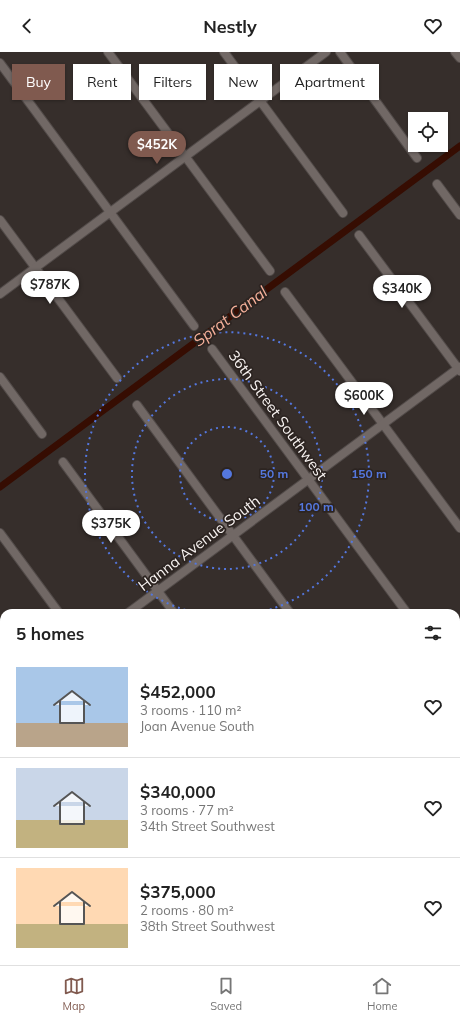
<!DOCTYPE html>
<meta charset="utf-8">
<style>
:root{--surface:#fff;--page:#f2f2f2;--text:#222;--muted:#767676;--line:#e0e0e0;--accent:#805a4f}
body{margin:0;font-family:Mulish,sans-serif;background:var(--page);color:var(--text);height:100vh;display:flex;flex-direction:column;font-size:15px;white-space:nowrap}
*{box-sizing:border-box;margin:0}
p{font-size:13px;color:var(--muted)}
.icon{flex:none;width:22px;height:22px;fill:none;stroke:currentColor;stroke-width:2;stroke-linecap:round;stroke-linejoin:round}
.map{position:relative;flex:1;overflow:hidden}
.details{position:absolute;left:0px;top:557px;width:460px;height:356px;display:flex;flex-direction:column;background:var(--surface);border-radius:12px 12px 0 0;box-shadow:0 1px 3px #0004}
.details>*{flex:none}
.banner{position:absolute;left:12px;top:12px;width:436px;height:36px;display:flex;gap:8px}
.tools{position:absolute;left:408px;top:60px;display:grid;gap:8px}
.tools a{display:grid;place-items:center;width:40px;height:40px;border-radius:0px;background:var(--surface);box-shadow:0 1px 3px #0004;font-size:20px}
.price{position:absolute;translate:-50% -34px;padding:0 9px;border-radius:14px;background:#fff;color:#222;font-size:13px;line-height:26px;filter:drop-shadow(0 1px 2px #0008)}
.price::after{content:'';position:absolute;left:50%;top:24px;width:12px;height:9px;margin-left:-6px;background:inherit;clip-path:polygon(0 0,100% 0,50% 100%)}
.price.selected{background:var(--accent);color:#fff}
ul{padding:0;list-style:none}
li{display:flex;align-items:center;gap:12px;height:100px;padding:0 16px}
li+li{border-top:1px solid var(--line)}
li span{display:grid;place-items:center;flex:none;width:112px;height:80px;border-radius:0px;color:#555}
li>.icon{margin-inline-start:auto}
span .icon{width:48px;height:48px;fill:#fffc;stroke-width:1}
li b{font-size:17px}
h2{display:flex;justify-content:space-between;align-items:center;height:48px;padding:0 16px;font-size:17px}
.pill{padding:0 14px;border-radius:0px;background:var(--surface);box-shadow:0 1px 3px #0004;font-size:14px;line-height:36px}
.pill.selected{background:var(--accent);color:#fff}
header{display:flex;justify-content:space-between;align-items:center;height:52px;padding:0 16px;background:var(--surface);font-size:18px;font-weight:700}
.tabs{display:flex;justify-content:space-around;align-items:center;height:56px;border-top:1px solid var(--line);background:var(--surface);font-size:11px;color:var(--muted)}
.tabs a{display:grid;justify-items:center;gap:2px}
.tabs .selected{color:var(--accent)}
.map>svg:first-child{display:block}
.green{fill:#7d4737}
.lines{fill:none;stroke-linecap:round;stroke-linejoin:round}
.canal{stroke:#360d02;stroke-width:7}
.minor-casing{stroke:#524b49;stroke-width:10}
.minor{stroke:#716865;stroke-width:8}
.ring{fill:none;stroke:#5477de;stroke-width:2;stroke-dasharray:2 4}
.labels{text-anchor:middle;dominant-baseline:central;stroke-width:3.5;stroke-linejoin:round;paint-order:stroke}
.street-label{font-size:15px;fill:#f8f3f1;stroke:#2c2421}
.water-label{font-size:16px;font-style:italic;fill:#f7b19b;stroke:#2c2421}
.centre{fill:#5477de;stroke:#2c2421;stroke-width:2}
.ring-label{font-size:12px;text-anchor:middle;font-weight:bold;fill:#5477de;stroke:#2c2421;stroke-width:3.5;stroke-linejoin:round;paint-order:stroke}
</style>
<header><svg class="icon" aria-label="back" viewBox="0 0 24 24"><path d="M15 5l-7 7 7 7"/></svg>Nestly<svg class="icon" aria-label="heart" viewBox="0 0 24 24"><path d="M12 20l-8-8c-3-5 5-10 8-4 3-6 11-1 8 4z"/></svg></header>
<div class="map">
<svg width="460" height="913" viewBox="0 0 460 913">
<rect width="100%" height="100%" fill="#362e2b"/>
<!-- green -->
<polygon class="green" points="460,656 460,756 456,747 456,660"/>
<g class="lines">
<!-- canal -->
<g class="canal">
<polyline points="0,435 460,94"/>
<polyline points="456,846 460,843"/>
<polyline points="0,855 4,852"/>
<polyline points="366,913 371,909"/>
</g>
<!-- minor casing -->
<g class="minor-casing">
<g id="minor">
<polyline points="108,0 270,219"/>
<polyline points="224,0 343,161"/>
<polyline points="340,0 417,106"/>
<polyline points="455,0 460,6"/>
<polyline points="0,11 194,274"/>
<polyline points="437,132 460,163"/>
<polyline points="0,168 117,326"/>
<polyline points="359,183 460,319"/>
<polyline points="285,240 460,476"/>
<polyline points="0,242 326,0"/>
<polyline points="212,297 407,561"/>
<polyline points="0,325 42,382"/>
<polyline points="137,353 290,561"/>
<polyline points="63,410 174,561"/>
<polyline points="0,481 59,561"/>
<polyline points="128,561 460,315"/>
<polyline points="456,627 460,633"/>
<polyline points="0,645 4,651"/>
<polyline points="456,784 460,790"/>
<polyline points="0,809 4,815"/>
<polyline points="74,909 77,913"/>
<polyline points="195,909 198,913"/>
<polyline points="317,909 320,913"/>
<polyline points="432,909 435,913"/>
</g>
</g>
<!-- minor -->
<use href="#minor" class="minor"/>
</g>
<!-- distance rings -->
<g class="ring">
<circle cx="227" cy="422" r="47"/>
<circle cx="227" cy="422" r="95"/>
<path d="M197 561A142 142 0 1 1 257 561"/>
</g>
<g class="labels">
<!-- street labels -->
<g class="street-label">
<text transform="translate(278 363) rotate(54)">36th Street Southwest</text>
<text transform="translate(199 491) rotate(-37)">Hanna Avenue South</text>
</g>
<!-- water labels -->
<g class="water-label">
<text transform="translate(230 264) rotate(-37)">Sprat Canal</text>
</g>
</g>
<circle cx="227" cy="422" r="6" class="centre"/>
<g class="ring-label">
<text x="274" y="426">50 m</text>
<text x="369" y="426">150 m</text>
<text x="316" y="459">100 m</text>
</g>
</svg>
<div class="tools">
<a><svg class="icon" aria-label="locate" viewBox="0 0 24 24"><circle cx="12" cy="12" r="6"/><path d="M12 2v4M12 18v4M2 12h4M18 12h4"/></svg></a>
</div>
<b class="price selected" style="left:157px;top:113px">$452K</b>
<b class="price" style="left:50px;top:253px">$787K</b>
<b class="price" style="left:402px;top:257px">$340K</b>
<b class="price" style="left:364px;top:364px">$600K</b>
<b class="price" style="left:111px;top:492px">$375K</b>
<div class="banner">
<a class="pill selected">Buy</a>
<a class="pill">Rent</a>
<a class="pill">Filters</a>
<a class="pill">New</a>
<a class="pill">Apartment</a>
</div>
<section class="details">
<h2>5 homes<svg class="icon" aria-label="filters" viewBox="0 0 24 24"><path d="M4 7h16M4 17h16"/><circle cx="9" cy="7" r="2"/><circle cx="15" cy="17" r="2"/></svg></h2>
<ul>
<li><span style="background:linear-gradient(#a9c7e8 70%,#b9a48a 0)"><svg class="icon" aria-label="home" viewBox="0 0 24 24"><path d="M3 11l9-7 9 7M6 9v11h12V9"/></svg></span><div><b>$452,000</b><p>3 rooms · 110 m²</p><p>Joan Avenue South</p></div><svg class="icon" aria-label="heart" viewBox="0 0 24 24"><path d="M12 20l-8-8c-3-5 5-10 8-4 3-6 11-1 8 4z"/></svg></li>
<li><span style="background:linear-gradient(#c9d6e8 65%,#c2b280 0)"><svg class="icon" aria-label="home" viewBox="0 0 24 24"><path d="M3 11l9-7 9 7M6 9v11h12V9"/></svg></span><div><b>$340,000</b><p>3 rooms · 77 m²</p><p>34th Street Southwest</p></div><svg class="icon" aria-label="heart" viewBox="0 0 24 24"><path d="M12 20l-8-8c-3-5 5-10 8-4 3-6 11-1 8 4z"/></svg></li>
<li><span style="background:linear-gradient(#ffd9b3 70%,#c2b280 0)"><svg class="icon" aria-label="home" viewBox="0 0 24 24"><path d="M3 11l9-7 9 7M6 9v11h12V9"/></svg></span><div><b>$375,000</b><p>2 rooms · 80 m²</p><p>38th Street Southwest</p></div><svg class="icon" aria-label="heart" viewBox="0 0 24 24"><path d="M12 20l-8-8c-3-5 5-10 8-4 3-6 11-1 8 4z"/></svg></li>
</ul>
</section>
</div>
<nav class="tabs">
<a class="selected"><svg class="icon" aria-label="map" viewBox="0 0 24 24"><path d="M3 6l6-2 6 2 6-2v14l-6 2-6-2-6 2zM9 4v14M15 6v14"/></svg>Map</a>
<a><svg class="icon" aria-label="saved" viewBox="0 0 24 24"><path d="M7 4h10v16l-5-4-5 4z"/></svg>Saved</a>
<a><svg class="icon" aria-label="home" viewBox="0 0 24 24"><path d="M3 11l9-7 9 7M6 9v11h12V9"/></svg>Home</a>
</nav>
